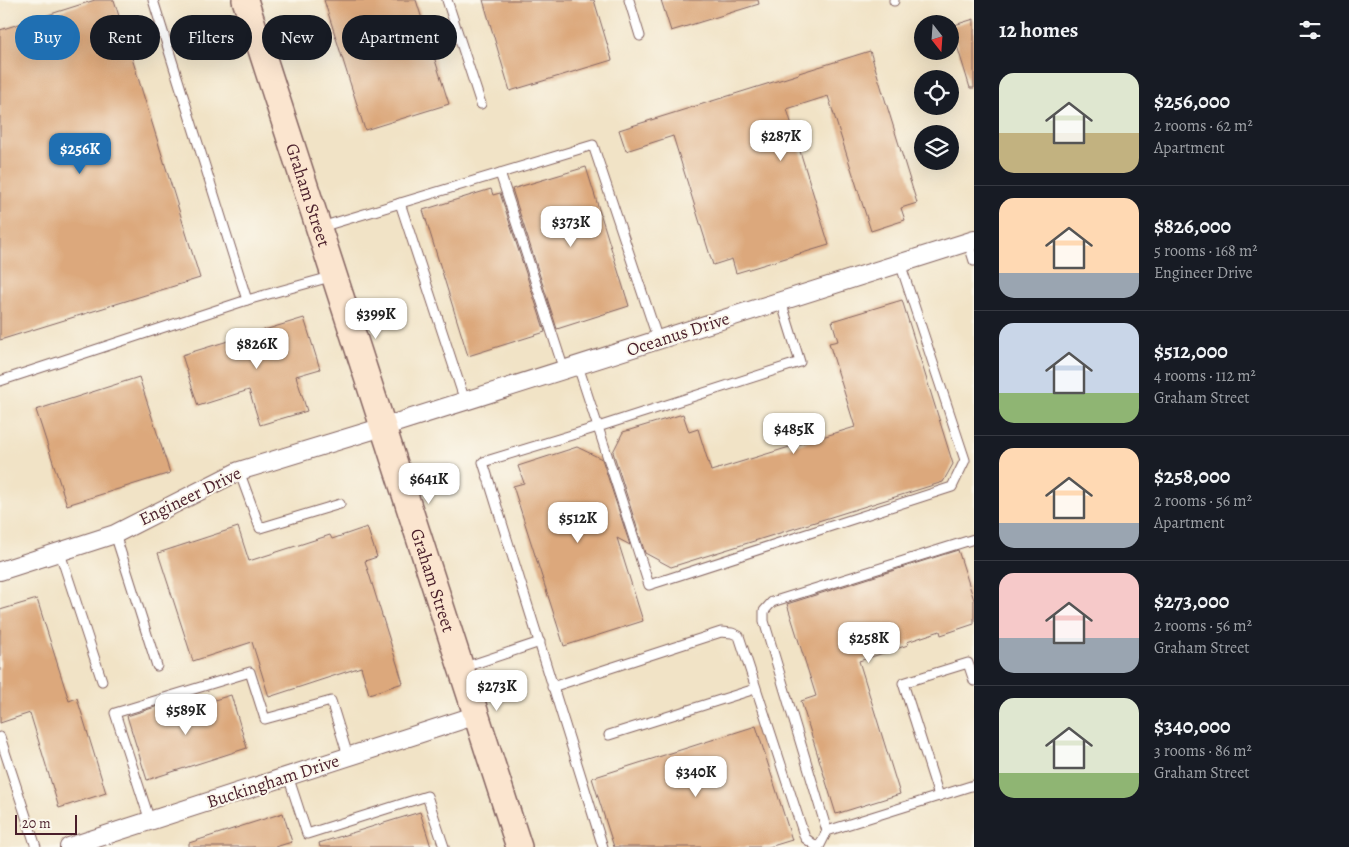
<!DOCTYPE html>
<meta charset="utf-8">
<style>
:root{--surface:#171b24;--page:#20242c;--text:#f1f3f6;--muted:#9ea1a6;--line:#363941;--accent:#1f6fb2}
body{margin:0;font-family:Alegreya,serif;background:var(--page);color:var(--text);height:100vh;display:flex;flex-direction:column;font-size:19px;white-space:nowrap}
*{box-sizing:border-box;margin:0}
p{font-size:16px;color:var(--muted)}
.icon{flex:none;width:28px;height:28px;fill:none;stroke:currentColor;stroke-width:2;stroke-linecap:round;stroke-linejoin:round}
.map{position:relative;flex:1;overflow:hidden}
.drawer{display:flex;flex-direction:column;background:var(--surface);width:375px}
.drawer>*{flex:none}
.guide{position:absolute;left:15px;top:15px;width:475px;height:45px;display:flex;gap:10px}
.needle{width:32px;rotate:163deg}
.tools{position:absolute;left:914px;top:15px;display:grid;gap:10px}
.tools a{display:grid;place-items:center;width:45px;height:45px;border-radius:50%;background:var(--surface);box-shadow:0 5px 20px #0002;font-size:25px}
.scale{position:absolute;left:15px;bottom:12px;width:62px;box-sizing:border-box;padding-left:5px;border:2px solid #4a1f2b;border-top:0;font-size:14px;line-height:18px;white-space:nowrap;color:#4a1f2b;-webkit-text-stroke:4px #fbf7ec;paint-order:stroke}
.price{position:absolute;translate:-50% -42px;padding:0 11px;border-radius:10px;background:#fff;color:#222;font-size:16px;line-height:32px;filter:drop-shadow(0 1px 2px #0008)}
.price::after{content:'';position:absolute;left:50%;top:30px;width:15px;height:11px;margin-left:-8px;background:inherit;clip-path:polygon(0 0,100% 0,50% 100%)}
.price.selected{background:var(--accent);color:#fff}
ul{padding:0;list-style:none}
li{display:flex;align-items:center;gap:15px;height:125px;padding:0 25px}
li+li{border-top:1px solid var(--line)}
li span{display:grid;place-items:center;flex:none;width:140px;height:100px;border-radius:15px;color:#555}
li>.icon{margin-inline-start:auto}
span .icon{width:60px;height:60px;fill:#fffc;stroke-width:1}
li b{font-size:21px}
h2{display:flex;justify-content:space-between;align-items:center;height:60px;padding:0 25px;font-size:21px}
.tag{padding:0 18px;border-radius:22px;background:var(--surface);box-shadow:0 5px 20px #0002;font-size:18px;line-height:45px}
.tag.selected{background:var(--accent);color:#fff}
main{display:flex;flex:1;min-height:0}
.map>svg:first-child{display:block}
.building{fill:#dca87c}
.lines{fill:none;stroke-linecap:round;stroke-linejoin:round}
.lane-casing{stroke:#846461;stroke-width:11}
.street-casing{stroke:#846461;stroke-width:20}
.secondary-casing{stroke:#846461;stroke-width:28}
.lane{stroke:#fff;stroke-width:9}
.street{stroke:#fff;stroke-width:18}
.secondary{stroke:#fbe5cf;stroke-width:25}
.labels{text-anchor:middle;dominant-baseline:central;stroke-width:4;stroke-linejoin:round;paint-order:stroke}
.street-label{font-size:18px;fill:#4a1f2b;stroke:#fbf7ec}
</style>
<main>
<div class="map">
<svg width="974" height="847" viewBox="0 0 974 847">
<rect width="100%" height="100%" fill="#fbf7ec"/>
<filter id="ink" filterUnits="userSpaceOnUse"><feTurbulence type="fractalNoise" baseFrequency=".02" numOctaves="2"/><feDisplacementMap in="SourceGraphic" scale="10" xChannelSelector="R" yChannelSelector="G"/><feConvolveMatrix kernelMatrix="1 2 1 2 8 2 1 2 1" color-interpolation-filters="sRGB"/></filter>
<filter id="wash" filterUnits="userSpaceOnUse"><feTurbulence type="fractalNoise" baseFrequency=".0096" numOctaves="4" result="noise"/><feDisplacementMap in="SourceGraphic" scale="20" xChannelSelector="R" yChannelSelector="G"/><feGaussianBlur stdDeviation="1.12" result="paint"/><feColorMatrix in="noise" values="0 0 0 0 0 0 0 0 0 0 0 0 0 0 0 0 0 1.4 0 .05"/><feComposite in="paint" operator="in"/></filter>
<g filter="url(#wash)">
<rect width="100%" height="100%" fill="#f1e3c6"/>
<g id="blocks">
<!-- building -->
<g class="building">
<polygon points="95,0 114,0 200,278 0,340 0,30"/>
<polygon points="324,0 416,0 449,104 365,130"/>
<polygon points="483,0 594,0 612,60 510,91"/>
<polygon points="661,0 758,0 759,4 671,31"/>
<polygon points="974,19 974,88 970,88 951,26"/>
<polygon points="870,51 917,203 901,208 905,220 871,231 828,96 787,109 829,245 736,273 732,259 713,265 673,136 626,151 619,130 799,74 799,73"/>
<polygon points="586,167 629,306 557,329 512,189"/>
<polygon points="491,189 493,195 500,193 545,332 468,356 423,210"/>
<polygon points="902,300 953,464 943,482 671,567 645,553 613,452 623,432 683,414 689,432 698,429 711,471 855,427 829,343 838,341 832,321"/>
<polygon points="304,318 320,369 296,376 307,411 260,425 249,390 198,406 182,355"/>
<polygon points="139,377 170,473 67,505 36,410"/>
<polygon points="577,447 602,459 630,545 617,538 643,621 564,646 513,486 524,483 518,466"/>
<polygon points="238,527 249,561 330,535 332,539 367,527 377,557 365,561 403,683 369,694 361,667 269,697 252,642 193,661 158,553"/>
<polygon points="958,550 974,600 974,624 941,635 940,631 907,642 908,645 859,661 900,794 836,814 801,701 816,696 787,604"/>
<polygon points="37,599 69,701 77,698 106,793 59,808 30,713 0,723 0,610"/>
<polygon points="231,695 247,748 147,780 127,716 165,704 168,714"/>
<polygon points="756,726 792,840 769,847 614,847 592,778"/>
<polygon points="420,812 431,847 320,847 319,843"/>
<polygon points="283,813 292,842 275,847 189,847 189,843"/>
</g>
</g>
</g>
<g filter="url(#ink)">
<use href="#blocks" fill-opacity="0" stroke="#846461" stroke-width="1"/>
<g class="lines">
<!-- lane casing -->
<g class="lane-casing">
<g id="lane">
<polyline points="153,0 247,300"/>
<polyline points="447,0 481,104"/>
<polyline points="629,0 640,36"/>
<polyline points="894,0 894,1"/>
<polyline points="500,173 564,370"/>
<polyline points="400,203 465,401"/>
<polyline points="321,227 593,145 658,340"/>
<polyline points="968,242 974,261"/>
<polyline points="781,301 800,362 598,427 649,585 952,487 965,460 900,263"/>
<polyline points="578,366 598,427 483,462 603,847"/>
<polyline points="0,381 247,300 334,276"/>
<polyline points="239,471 260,528 340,504"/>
<polyline points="115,534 157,666"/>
<polyline points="60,553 102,681"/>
<polyline points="462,668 540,642"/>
<polyline points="552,687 721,632 732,633 739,636 805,838 817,847"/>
<polyline points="609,735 755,689"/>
<polyline points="0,737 36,847"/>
<polyline points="288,776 307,834 427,796 444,847"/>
<polyline points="939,796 903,683 968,663 974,681"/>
<polyline points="150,821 115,713 250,672 265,719 331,701 348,756"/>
<polyline points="827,831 974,785"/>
<polyline points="819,847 827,831 764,621 764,611 772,602 974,539"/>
</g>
</g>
<!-- street casing -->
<g class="street-casing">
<g id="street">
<polyline points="0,571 115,534 239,471 383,427 974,240"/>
<polyline points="69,847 477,715"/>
</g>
</g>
<!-- secondary casing -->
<g class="secondary-casing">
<g id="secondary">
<path id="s1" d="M245,0L519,847"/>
</g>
</g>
<!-- lane -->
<use href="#lane" class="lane"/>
<!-- street -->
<use href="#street" class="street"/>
<!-- secondary -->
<use href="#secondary" class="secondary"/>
</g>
</g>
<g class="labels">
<!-- street labels -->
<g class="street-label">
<text stroke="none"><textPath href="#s1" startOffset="205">Graham Street</textPath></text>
<text transform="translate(678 334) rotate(-18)">Oceanus Drive</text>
<text transform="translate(190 496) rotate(-26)">Engineer Drive</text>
<text stroke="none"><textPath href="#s1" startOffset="610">Graham Street</textPath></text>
<text transform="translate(273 781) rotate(-18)">Buckingham Drive</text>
</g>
</g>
</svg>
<div class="tools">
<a><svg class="needle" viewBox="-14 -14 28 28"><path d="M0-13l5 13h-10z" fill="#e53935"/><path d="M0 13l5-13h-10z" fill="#9ea1a6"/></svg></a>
<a><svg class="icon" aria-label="locate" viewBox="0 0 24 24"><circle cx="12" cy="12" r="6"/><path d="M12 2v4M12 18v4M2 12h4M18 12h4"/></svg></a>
<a><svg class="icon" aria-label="layers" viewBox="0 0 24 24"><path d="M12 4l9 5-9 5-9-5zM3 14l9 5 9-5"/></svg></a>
</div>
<div class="scale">20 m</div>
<b class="price" style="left:781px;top:162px">$287K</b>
<b class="price selected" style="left:80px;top:175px">$256K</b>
<b class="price" style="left:571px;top:248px">$373K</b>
<b class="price" style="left:376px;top:340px">$399K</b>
<b class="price" style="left:257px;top:370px">$826K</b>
<b class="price" style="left:794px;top:455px">$485K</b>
<b class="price" style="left:429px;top:505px">$641K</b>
<b class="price" style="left:578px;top:544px">$512K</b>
<b class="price" style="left:869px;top:664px">$258K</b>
<b class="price" style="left:497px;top:712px">$273K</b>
<b class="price" style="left:186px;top:736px">$589K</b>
<b class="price" style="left:696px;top:798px">$340K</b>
<div class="guide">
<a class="tag selected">Buy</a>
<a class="tag">Rent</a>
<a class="tag">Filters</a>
<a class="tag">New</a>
<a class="tag">Apartment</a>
</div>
</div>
<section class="drawer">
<h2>12 homes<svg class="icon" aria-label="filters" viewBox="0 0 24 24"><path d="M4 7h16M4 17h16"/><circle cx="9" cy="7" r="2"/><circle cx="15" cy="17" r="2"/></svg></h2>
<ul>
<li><span style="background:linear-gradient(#dfe7d0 60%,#c2b280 0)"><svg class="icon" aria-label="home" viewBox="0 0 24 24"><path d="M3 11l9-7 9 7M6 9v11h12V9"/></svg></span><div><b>$256,000</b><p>2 rooms · 62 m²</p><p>Apartment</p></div></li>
<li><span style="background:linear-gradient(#ffd9b3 75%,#9aa5b1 0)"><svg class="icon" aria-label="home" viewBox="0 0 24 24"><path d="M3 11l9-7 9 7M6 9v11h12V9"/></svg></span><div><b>$826,000</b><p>5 rooms · 168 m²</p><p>Engineer Drive</p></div></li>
<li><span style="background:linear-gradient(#c9d6e8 70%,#8fb573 0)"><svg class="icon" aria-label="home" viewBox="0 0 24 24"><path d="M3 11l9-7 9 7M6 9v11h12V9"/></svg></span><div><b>$512,000</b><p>4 rooms · 112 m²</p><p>Graham Street</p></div></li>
<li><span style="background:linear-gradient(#ffd9b3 75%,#9aa5b1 0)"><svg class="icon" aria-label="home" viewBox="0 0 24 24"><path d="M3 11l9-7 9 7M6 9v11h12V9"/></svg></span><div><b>$258,000</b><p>2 rooms · 56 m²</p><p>Apartment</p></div></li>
<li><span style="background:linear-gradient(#f6c9c9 65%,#9aa5b1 0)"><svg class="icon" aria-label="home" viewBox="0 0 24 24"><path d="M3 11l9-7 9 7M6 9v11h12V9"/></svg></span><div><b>$273,000</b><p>2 rooms · 56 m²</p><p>Graham Street</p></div></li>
<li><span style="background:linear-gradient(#dfe7d0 75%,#8fb573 0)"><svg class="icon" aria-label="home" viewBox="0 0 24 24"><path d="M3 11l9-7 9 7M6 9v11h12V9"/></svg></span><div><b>$340,000</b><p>3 rooms · 86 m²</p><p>Graham Street</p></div></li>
</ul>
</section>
</main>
